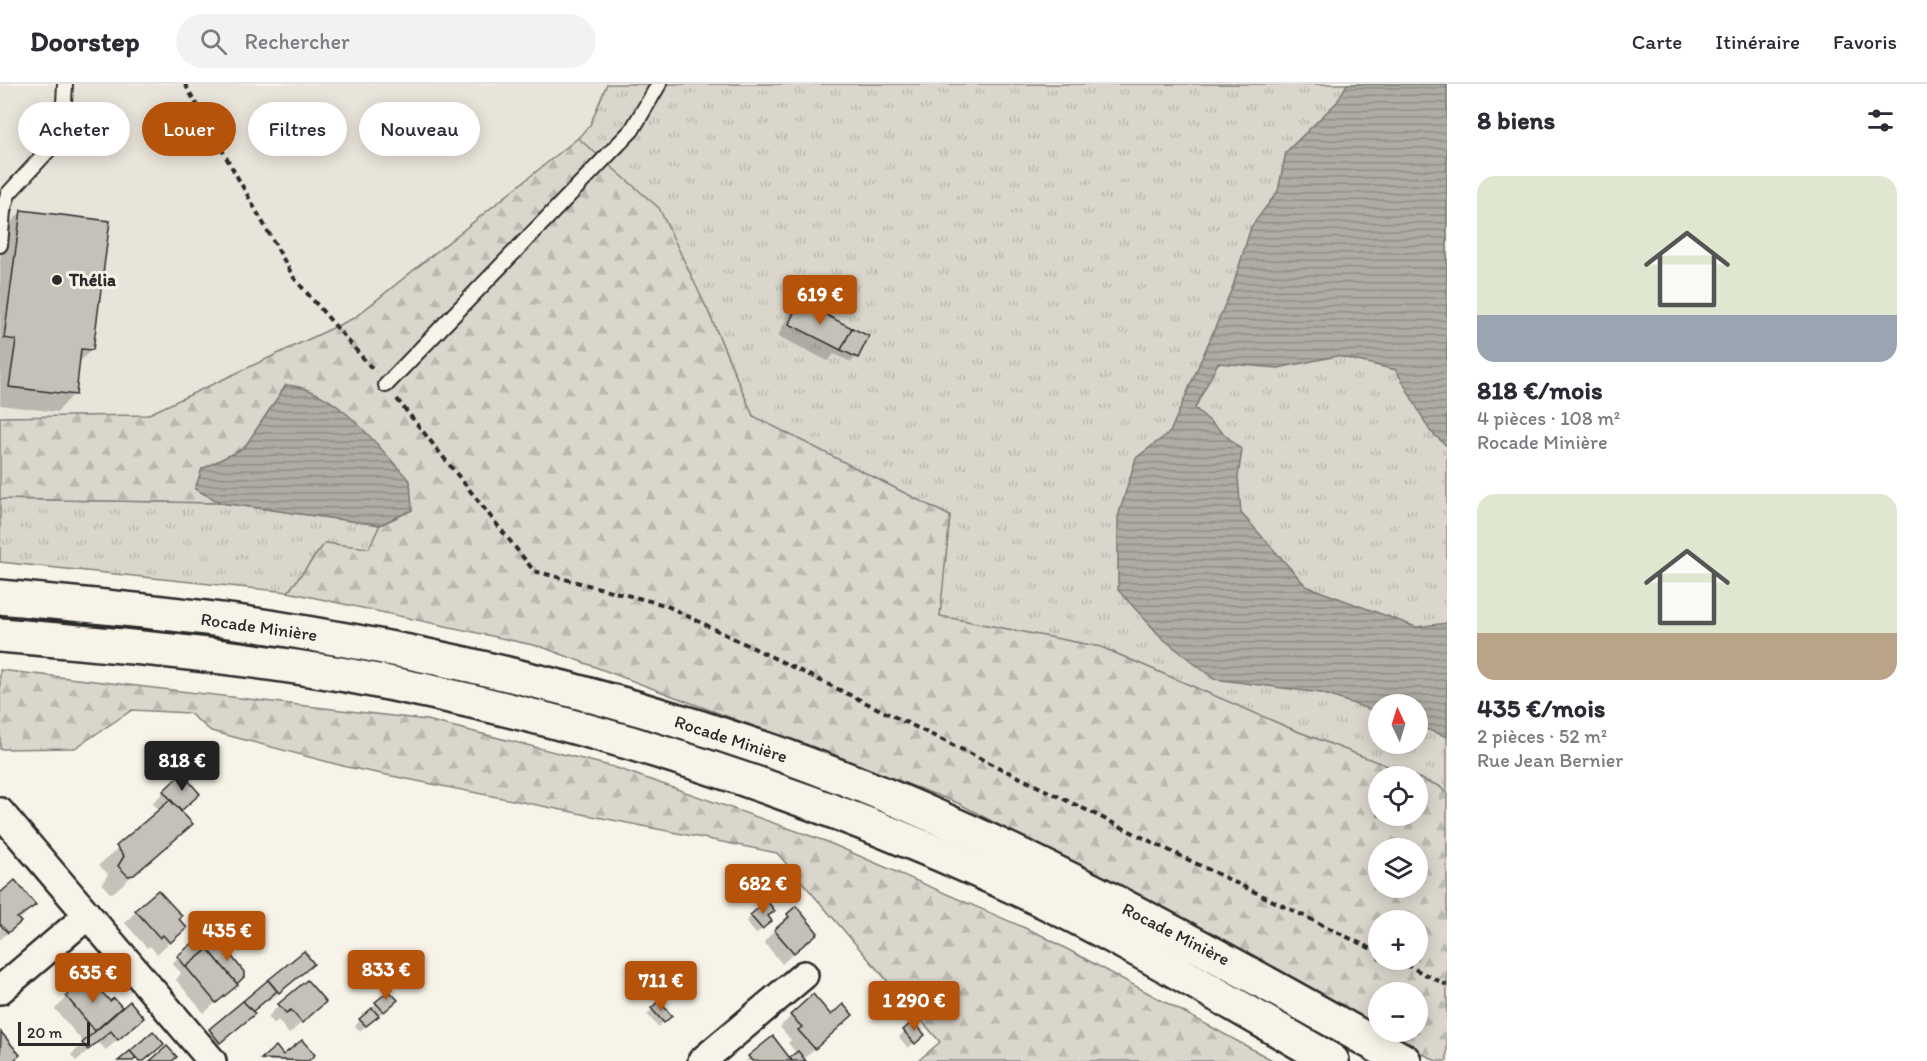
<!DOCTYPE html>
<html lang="fr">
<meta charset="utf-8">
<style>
:root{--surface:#fff;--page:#f2f2f3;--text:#2b2b33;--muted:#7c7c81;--line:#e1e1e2;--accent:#b45309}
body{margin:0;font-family:Itim,sans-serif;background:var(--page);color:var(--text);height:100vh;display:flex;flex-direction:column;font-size:22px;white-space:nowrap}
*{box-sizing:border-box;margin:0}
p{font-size:20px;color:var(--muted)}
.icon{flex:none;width:33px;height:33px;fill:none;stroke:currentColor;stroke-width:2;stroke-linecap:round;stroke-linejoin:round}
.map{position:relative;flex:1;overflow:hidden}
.details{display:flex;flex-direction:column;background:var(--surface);width:480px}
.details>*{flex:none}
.banner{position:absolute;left:18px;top:18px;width:570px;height:54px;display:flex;gap:12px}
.needle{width:39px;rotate:356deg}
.tools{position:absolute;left:1368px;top:610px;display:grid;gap:12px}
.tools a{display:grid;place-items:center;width:60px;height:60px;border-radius:50%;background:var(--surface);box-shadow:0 3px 15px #0003;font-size:30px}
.scale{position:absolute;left:18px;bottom:15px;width:72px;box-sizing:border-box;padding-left:6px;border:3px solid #2b2b2b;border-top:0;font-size:16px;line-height:21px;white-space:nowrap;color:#2b2b2b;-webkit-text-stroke:4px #f7f3e8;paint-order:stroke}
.price{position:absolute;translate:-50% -51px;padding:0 14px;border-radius:6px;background:var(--accent);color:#fff;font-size:20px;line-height:39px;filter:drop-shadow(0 2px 3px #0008)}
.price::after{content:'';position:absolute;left:50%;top:36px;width:18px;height:14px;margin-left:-9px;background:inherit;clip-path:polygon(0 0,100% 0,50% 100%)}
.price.current{background:#222;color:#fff}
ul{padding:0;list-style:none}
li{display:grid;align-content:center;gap:12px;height:318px;padding:0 30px}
li span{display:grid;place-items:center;height:186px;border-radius:18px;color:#555}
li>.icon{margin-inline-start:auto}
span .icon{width:108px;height:108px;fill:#fffc;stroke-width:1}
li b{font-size:26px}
h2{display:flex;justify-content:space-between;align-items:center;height:72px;padding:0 30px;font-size:26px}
.pill{padding:0 21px;border-radius:27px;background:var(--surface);box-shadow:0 3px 15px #0003;font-size:21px;line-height:54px}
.pill.current{background:var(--accent);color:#fff}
header{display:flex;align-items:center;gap:36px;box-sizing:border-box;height:84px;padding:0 30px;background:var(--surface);border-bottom:2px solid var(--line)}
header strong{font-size:28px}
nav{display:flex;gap:33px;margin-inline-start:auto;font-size:21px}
.search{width:420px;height:54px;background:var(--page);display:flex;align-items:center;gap:15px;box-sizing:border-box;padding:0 21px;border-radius:33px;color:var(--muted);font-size:22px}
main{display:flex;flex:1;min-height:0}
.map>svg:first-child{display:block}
.built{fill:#e8e4da}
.grass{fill:url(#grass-tufts);stroke:#82807c;stroke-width:1.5;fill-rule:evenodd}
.forest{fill:url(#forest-firs);stroke:#82807c;stroke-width:1.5;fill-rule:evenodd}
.water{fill:url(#water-rules);stroke:#7a7874;stroke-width:1.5}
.shadow{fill:#0003}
.building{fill:#c4c1b9;stroke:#2b2b2b;stroke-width:1.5}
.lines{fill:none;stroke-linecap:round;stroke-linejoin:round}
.service-casing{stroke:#2b2b2b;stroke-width:18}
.minor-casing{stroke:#2b2b2b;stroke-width:32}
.motorway-casing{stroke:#2b2b2b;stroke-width:38}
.path{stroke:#2b2b2b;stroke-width:4;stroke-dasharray:6 4.5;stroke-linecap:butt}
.service{stroke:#f7f3e8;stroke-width:14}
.minor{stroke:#f7f3e8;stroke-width:27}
.motorway{stroke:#f7f3e8;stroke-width:33}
.poi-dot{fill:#2b2b2b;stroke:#f7f3e8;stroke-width:2}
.labels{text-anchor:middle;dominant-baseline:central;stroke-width:6;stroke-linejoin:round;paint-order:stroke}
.poi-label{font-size:18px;font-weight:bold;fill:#2b2b2b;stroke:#f7f3e8;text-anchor:start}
.street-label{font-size:18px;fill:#2b2b2b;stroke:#f7f3e8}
</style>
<header>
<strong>Doorstep</strong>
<div class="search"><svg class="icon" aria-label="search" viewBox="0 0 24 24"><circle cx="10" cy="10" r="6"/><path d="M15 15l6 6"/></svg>Rechercher</div>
<nav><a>Carte</a><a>Itinéraire</a><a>Favoris</a></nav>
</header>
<main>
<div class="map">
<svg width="1447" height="977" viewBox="0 0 1447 977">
<defs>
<pattern id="grass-tufts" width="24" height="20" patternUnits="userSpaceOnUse" patternTransform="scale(1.5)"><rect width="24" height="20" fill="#dad6cc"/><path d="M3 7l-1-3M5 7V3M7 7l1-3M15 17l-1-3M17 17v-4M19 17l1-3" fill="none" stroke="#bbb8af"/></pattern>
<pattern id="forest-firs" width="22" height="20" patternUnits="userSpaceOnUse" patternTransform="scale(1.5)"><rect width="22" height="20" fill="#dad6cc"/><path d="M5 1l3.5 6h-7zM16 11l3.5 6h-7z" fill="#bbb8af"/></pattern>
<pattern id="water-rules" width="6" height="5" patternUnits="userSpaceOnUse" patternTransform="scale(1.5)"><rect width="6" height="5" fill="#afaca4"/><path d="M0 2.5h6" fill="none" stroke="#8f8c86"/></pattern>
</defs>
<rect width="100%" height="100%" fill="#f7f3e8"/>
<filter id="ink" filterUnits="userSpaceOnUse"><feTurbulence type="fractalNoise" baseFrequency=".0167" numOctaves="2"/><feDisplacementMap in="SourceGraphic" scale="12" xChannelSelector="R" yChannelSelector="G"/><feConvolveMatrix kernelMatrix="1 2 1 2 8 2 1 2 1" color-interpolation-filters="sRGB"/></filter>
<g filter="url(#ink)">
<!-- built -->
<polygon class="built" points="0,0 607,0 590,41 578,54 354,234 147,331 20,333 0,333"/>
<!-- grass -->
<g class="grass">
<path d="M607,0H1447V710L1439,702L1294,646L1101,563L939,532L950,432L753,332L708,227L578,54L590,41ZM1378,621H1418V660H1378Z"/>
<polygon points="0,415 221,419 380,441 369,465 325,459 288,508 0,478"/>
</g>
<!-- forest -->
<g class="forest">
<path d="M578,54L659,124L708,227L753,332L950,432L940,532L1101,563L1294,646L1416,693H1378V732H1418V694L1439,702L1447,710V977H1436L1382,948H1418V909H1378V946L958,719L542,563L288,508L325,459L369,464L380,441L412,426L286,301L244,364L202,385L195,405L221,419L0,415V333L147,331L354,234ZM1378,765H1418V804H1378ZM1378,837H1418V876H1378Z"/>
<polygon points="0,586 427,636 614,683 825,757 1041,851 1274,977 918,977 940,958 777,769 347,683 211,647 189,629 132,626 75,664 0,665"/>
</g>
<!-- water -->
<g class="water">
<polygon points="1347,0 1447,0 1447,362 1430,347 1396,286 1337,272 1278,284 1218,279 1195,324 1242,366 1238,393 1241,429 1306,502 1416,543 1447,539 1447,653 1418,642 1418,621 1378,621 1378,628 1321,609 1214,595 1162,554 1118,506 1118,433 1136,374 1170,348 1233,202 1251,143 1278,107 1286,68 1337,18"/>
<path d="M286,301C337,304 377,362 410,397L412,426L380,441L221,419L195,405L202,385L244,364Z"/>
</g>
<!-- shadow -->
<g class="shadow">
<polygon points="22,127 92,265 78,279 74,310 57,328 0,321 0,176 4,145"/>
<polygon points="799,219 856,273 851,278 834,270 828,277 778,252 788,231"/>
<polygon points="164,708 187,722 180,728 191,740 114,808 110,809 102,800 108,790 99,781 159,727 152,719"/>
<polygon points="0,811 34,821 0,856"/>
<polygon points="136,827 173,855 157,870 150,862 147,864 125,839"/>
<polygon points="788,831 816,849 782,880 764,858"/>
<polygon points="751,832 767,833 765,842 756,850 746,838"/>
<polygon points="209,847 236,901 204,929 176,896 181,889 172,879"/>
<polygon points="88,895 110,919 114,916 122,925 142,934 106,966 98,958 76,977 71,971 84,959 55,925"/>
<polygon points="268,898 278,910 251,928 253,930 241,942 208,969 199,958"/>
<polygon points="324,918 289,950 278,936 274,940 268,933 279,921"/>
<polygon points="376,919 390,922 360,947 355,942"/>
<polygon points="659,919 664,937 658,943 647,930"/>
<polygon points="791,932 840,943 803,975 804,977 746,977 749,974 790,977 797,970 788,959 791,956 780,943"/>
<polygon points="913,939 917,956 908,964 899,953"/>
<polygon points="276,964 283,973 313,971 307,977 261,977"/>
</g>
<!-- building -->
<g class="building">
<polygon points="21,126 110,137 93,266 81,265 76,311 9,303 16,256 4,254"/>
<polygon points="799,217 852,244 841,266 789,240"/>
<polygon points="852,244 869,252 858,274 841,266"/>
<polygon points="182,689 200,710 181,727 163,707"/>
<polygon points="170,716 193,740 134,791 128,792 118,782 124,772 116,762"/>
<polygon points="15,796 36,821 17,834 21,838 8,849 0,840 0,809"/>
<polygon points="158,806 182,832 179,835 187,844 170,859 163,851 160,854 135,826"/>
<polygon points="767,817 775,827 768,832 772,837 762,845 750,831"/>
<polygon points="796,822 818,849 794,869 774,846 789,833 787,830"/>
<polygon points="210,845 219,856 186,883 177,872"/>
<polygon points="219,856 244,888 244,893 237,900 208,865"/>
<polygon points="208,865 238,901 216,919 186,883"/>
<polygon points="304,867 314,880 279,909 268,896"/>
<polygon points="88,893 110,917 114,914 122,923 95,947 66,912"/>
<polygon points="268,896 277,907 252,928 243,917"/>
<polygon points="307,896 326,918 302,939 291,926 286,929 278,920"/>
<polygon points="389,907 398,916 384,928 375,918"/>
<polygon points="813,910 831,931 843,920 853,931 815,965 798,946 802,943 790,931"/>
<polygon points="130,917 144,934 118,956 111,947 88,966 82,959"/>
<polygon points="243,917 255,930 220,959 209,945"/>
<polygon points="659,917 672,932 664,939 651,924"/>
<polygon points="372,924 379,932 366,942 359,935"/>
<polygon points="913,937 925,951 915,960 903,946"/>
<polygon points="153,947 164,960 144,977 139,977 130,967"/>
<polygon points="1,948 20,971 13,977 0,977"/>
<polygon points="773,952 792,977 752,977 748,972"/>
<polygon points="302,956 315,971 308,977 261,975 276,962 283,971"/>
<polygon points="167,962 177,973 172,977 150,977"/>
<polygon points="130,967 136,974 133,977 118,977"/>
<polygon points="798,967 806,977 792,977 790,973"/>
</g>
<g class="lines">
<!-- service casing -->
<g class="service-casing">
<g id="service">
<polyline points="0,161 3,127 8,110 55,59 63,38 65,0"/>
<polyline points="386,301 632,46 659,0"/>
</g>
</g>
<!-- minor casing -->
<g class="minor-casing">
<g id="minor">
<polyline points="0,728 212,977"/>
<polyline points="0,906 87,832"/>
<polyline points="702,977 804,891"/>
</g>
</g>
<!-- motorway casing -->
<g class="motorway-casing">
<g id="motorway">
<path d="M0,513C102,523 205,531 306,549C468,576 629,617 785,672C1001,750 1205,863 1404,977"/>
<path d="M0,551C116,561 231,571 346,591C571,632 793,703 1001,797C1116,849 1224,915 1332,977"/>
</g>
</g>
<!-- path -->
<g class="path">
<polyline points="185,0 294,194 375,288"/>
<polyline points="397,315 534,487 665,521 1378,868"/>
<polyline points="1396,876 1447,901"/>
</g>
<!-- service -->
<use href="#service" class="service"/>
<!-- minor -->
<use href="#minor" class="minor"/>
<!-- motorway -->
<use href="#motorway" class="motorway"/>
</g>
</g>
<!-- markers -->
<circle class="poi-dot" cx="57" cy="196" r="6"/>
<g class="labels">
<!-- poi labels -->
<g class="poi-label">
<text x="69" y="196">Thélia</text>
</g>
<!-- street labels -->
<g class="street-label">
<text transform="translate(259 543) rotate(8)">Rocade Minière</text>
<text transform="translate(731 655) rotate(18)">Rocade Minière</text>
<text transform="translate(1176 850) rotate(27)">Rocade Minière</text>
</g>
</g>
</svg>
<div class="tools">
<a><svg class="needle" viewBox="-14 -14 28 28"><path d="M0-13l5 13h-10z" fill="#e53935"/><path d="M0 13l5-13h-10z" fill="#7c7c81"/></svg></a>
<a><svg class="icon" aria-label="locate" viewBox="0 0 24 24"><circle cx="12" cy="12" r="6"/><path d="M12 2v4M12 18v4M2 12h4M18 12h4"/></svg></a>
<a><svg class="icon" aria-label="layers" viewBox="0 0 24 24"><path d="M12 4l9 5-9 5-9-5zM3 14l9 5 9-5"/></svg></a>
<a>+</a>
<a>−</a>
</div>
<div class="scale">20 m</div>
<b class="price" style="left:820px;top:242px">619 €</b>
<b class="price current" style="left:182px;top:708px">818 €</b>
<b class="price" style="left:763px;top:831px">682 €</b>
<b class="price" style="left:227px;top:878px">435 €</b>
<b class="price" style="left:386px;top:917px">833 €</b>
<b class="price" style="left:93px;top:920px">635 €</b>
<b class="price" style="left:661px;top:928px">711 €</b>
<b class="price" style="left:914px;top:948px">1 290 €</b>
<div class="banner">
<a class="pill">Acheter</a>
<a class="pill current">Louer</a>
<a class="pill">Filtres</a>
<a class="pill">Nouveau</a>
</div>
</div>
<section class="details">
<h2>8 biens<svg class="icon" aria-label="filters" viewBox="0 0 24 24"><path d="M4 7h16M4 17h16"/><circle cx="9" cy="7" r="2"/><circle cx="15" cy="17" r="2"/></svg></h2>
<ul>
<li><span style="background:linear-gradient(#dfe7d0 75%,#9aa5b1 0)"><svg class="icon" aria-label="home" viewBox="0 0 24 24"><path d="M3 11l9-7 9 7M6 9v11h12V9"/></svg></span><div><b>818 €/mois</b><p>4 pièces · 108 m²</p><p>Rocade Minière</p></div></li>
<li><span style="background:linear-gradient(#dfe7d0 75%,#b9a48a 0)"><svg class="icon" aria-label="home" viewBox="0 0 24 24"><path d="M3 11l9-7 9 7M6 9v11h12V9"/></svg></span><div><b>435 €/mois</b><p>2 pièces · 52 m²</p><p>Rue Jean Bernier</p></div></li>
</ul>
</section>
</main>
